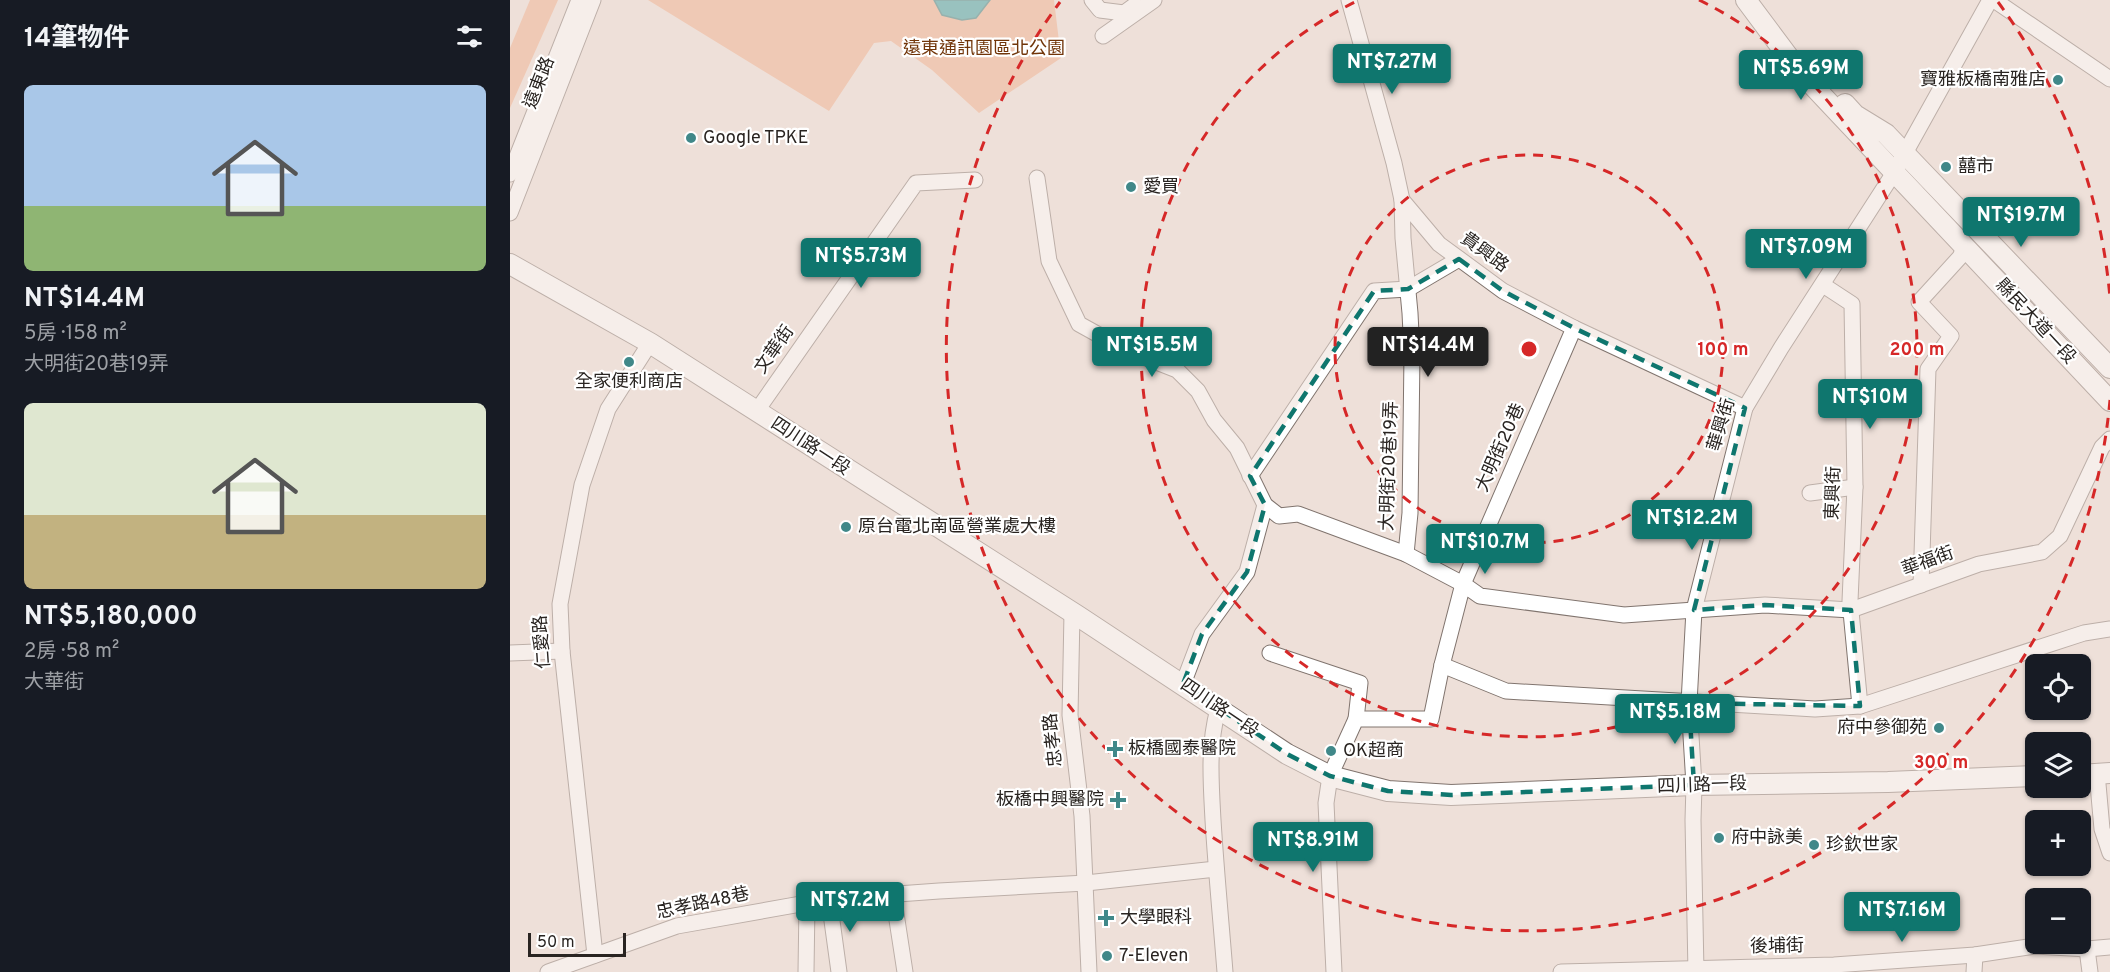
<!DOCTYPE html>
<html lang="zh-TW">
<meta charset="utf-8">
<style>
:root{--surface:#171b24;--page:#20242c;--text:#f1f3f6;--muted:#9ea1a6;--accent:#0f766e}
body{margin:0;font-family:Overpass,"Noto Sans TC",sans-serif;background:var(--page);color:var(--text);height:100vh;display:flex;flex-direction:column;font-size:22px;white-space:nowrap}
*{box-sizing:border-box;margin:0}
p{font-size:20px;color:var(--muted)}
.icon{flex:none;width:33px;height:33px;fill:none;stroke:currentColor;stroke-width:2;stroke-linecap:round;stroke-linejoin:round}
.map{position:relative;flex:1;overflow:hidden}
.side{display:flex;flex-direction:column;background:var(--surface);width:510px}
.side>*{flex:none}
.fabs{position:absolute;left:1515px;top:654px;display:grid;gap:12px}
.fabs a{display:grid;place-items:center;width:66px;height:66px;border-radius:9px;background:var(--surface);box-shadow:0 2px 4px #0004;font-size:30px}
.scale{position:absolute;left:18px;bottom:15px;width:98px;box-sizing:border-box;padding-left:6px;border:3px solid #292421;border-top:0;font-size:16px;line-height:21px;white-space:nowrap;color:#292421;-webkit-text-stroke:4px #fff;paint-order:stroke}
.price{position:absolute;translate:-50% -51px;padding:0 14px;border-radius:6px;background:var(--accent);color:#fff;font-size:20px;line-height:39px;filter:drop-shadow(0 2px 3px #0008)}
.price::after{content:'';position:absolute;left:50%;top:36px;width:18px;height:14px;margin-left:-9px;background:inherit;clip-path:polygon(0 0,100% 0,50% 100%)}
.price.active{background:#222;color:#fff}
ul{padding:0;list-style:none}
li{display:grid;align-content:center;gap:12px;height:318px;padding:0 24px}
li span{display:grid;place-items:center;height:186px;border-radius:9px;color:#555}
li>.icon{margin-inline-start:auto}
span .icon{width:108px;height:108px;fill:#fffc;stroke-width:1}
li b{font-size:26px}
h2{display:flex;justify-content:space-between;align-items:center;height:72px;padding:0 24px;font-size:26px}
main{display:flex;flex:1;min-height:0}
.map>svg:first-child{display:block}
.green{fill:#f0ad89}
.water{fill:#329e9f;stroke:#2f7979;stroke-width:1.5}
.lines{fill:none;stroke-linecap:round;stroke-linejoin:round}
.minor-casing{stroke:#80746e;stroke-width:17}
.major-casing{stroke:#80746e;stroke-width:22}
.minor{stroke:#fff;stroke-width:15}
.major{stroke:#fff;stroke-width:20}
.marked{fill:none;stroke:#0f766e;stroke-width:4.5;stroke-dasharray:12 8;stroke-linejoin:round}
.ring{fill:none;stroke:#d62828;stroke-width:3;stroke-dasharray:10 8}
.poi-dot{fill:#408889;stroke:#fff;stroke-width:2}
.labels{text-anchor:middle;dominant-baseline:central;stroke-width:4.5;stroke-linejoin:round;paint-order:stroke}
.park-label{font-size:18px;fill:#713509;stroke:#fff}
.poi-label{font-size:18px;fill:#292421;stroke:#fff;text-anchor:start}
.street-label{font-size:18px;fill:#292421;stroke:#fff}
.centre{fill:#d62828;stroke:#fff;stroke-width:3}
.ring-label{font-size:18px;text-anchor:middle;font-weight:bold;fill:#d62828;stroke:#fff;stroke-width:4.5;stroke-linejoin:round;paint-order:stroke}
</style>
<main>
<section class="side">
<h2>14筆物件<svg class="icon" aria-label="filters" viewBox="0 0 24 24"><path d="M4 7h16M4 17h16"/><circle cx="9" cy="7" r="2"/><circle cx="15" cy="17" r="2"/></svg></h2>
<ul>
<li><span style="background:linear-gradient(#a9c7e8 65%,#8fb573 0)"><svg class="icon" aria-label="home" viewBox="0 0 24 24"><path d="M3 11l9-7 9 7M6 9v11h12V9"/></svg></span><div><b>NT$14.4M</b><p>5房 · 158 m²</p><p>大明街20巷19弄</p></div></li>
<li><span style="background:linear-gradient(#dfe7d0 60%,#c2b280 0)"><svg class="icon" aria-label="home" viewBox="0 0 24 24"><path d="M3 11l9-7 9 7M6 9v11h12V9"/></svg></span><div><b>NT$5,180,000</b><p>2房 · 58 m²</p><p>大華街</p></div></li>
</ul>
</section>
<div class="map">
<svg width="1600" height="972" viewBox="0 0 1600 972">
<rect width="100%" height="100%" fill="#eee0d9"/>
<!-- green -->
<g class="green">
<polygon points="20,0 48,0 0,108 0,48"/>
<polygon points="138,0 544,0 551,58 469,113 422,70 381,41 364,43 319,111"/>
</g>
<!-- water -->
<polygon class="water" points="424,0 480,0 466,18 452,20 432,15"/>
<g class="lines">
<!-- minor casing -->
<g class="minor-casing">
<g id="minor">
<polyline points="582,0 590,10 614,13 625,5"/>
<polyline points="839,0 884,163 892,200 929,244 993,291 1064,328 1235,408"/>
<polyline points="1484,0 1600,79"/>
<polyline points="593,36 644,0"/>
<polyline points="0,174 69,0"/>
<polyline points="527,178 539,261 569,324 616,350 667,370 688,391 704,420 727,448 755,505 769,516 788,514 896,554 953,584 1064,328"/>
<polyline points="892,200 893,238 900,313 902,354 900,513 896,554"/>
<polyline points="0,213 83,0"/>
<polyline points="1313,285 1342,304 1345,487 1340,601 1350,706"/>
<polyline points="246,412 406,183 465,180"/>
<polyline points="1600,439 1592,447 1550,536 1532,552 1469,564 1341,610 1255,605 1114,615 970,596 953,584 932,665 996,691 1305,709 1350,706 1574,633 1600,629"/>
<polyline points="740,476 864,291 898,289 949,259"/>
<polyline points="1300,493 1345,487"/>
<polyline points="1411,585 1418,369 1441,336 1409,302 1450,257 1454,248"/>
<polyline points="562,613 560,715 572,816 579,972"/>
<polyline points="0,653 52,651"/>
<polyline points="760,653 850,683 846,719"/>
<polyline points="673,684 692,634 737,572 755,505"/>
<path d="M708,709C698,745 701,783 703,820C706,870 711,921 715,972"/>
<polyline points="1587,773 1592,829 1600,853"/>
<polyline points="383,894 395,972"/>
<polyline points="319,899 329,972"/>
<polyline points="1577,949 1580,972"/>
<polyline points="85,955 52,651 50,604 72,485 98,409 140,343"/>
<polyline points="38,972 167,926 319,899 429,891 576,883 706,869"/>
<polyline points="296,972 297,903"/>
<polyline points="824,972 816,803 820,776 846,719 921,719 932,665"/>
<polyline points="1051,972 1324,965 1465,955 1525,946 1577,949 1600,947"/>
<polyline points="1186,972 1183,820 1184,785 1179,703 1184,610 1235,408 1271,348 1385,171 1480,0"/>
<polyline points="1464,972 1465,955"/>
</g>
</g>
<!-- major casing -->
<g class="major-casing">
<g id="major">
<polyline points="1236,0 1289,71 1600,401"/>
<polyline points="1335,104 1345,115 1376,134 1600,368"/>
<polyline points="0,264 140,343 568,616 777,754 820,776 878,791 941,795 1184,785 1378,782 1526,776"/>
<polyline points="1570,775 1600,773"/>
</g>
</g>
<!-- minor -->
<use href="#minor" class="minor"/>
<!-- major -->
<use href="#major" class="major"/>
</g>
<!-- marked area -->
<path d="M0 0H1600V972H0ZM949,259L993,291L1064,328L1235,408L1184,610L1255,605L1341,610L1350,706L1179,703L1184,785L941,795L878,791L820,776L777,754L673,684L692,634L737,572L755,505L740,476L864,291L898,289Z" fill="#eee0d9" fill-opacity=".55" fill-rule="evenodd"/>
<path class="marked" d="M949,259L993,291L1064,328L1235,408L1184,610L1255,605L1341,610L1350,706L1179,703L1184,785L941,795L878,791L820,776L777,754L673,684L692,634L737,572L755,505L740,476L864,291L898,289Z"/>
<!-- distance rings -->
<g class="ring">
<circle cx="1019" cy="349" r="194"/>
<path d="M1189 0A388 388 0 1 1 849 0"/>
<path d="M1600 400A583 583 0 1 1 550 2M1488 2A583 583 0 0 1 1600 298"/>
</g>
<!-- markers -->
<g class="poi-dot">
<circle cx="1548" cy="80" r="6"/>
<circle cx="181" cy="138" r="6"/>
<circle cx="1436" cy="167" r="6"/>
<circle cx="621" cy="187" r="6"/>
<circle cx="119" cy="362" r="6"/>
<circle cx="336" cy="527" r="6"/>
<circle cx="1429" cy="728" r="6"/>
<path d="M602 740h6v6h6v6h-6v6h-6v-6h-6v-6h6z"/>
<circle cx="821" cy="751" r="6"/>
<path d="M605 791h6v6h6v6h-6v6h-6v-6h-6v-6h6z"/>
<circle cx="1209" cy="838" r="6"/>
<circle cx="1304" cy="845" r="6"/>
<path d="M593 909h6v6h6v6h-6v6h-6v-6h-6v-6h6z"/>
<circle cx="597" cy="956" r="6"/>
</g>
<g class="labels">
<!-- park labels -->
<g class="park-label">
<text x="474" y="49">遠東通訊園區北公園</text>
</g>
<!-- poi labels -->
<g class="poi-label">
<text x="1536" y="80" text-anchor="end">寶雅板橋南雅店</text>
<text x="193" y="138">Google TPKE</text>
<text x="1448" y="167">囍市</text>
<text x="633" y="187">愛買</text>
<text x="119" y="382" text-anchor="middle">全家便利商店</text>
<text x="348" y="527">原台電北南區營業處大樓</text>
<text x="1417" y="728" text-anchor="end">府中參御苑</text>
<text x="618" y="749">板橋國泰醫院</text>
<text x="833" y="751">OK超商</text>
<text x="594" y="800" text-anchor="end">板橋中興醫院</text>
<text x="1221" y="838">府中詠美</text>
<text x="1316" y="845">珍欽世家</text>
<text x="610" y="918">大學眼科</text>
<text x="609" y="956">7-Eleven</text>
</g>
<!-- street labels -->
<g class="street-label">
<text transform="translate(30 83) rotate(-69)">遠東路</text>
<text transform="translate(974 253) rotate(36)">貴興路</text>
<text transform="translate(1525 322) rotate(47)">縣民大道一段</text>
<text transform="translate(265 350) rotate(-55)">文華街</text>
<text transform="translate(1212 425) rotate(-73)">華興街</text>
<text transform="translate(300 447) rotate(33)">四川路一段</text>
<text transform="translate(991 448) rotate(-66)">大明街20巷</text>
<text transform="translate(880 466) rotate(-88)">大明街20巷19弄</text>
<text transform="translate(1324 493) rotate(-88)">東興街</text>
<text transform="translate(1418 562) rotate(-20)">華福街</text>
<text transform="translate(33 642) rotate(-94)">仁愛路</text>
<text transform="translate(709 709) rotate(34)">四川路一段</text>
<text transform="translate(544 740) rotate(-96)">忠孝路</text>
<text transform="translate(1192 786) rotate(-2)">四川路一段</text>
<text transform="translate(193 904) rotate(-12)">忠孝路48巷</text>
<text transform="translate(1267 947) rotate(-1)">後埔街</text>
</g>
</g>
<circle cx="1019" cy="349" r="9" class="centre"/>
<g class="ring-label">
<text x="1213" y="355">100 m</text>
<text x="1407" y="355">200 m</text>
<text x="1431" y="768">300 m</text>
</g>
</svg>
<div class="fabs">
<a><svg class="icon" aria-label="locate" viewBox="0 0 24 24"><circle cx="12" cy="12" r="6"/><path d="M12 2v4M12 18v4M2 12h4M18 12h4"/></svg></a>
<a><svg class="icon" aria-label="layers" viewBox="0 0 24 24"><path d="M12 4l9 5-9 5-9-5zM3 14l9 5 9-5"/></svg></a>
<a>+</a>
<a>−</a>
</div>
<div class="scale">50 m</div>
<b class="price" style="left:882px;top:95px">NT$7.27M</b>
<b class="price" style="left:1291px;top:101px">NT$5.69M</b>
<b class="price" style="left:1511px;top:248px">NT$19.7M</b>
<b class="price" style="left:1296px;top:280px">NT$7.09M</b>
<b class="price" style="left:351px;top:289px">NT$5.73M</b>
<b class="price" style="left:642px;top:378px">NT$15.5M</b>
<b class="price active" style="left:918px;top:378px">NT$14.4M</b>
<b class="price" style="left:1360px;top:430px">NT$10M</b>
<b class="price" style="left:1182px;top:551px">NT$12.2M</b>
<b class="price" style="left:975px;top:575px">NT$10.7M</b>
<b class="price" style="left:1165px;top:745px">NT$5.18M</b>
<b class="price" style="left:803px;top:873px">NT$8.91M</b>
<b class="price" style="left:340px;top:933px">NT$7.2M</b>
<b class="price" style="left:1392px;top:943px">NT$7.16M</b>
</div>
</main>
